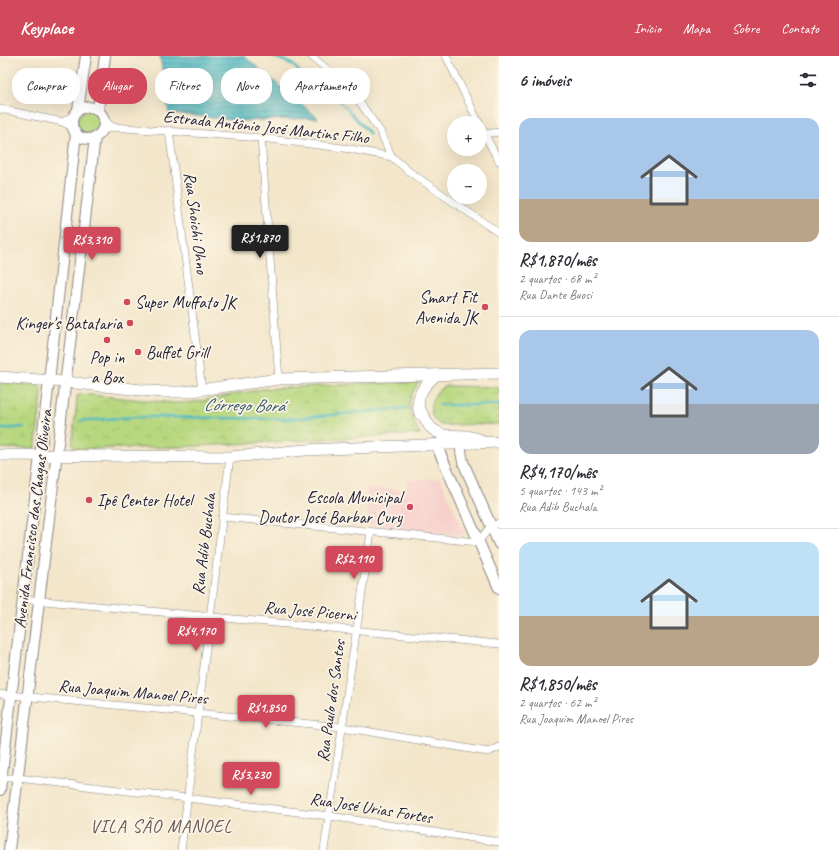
<!DOCTYPE html>
<html lang="pt">
<meta charset="utf-8">
<style>
:root{--surface:#fff;--page:#f2f2f3;--text:#2b2b33;--muted:#7c7c81;--line:#e1e1e2;--accent:#d1495b}
body{margin:0;font-family:Caveat,sans-serif;background:var(--page);color:var(--text);height:100vh;display:flex;flex-direction:column;font-size:15px;white-space:nowrap}
*{box-sizing:border-box;margin:0}
p{font-size:13px;color:var(--muted)}
.icon{flex:none;width:22px;height:22px;fill:none;stroke:currentColor;stroke-width:2;stroke-linecap:round;stroke-linejoin:round}
.map{position:relative;flex:1;overflow:hidden}
.panel{display:flex;flex-direction:column;background:var(--surface);width:340px}
.panel>*{flex:none}
.banner{position:absolute;left:12px;top:12px;width:380px;height:36px;display:flex;gap:8px}
.buttons{position:absolute;left:447px;top:60px;display:grid;gap:8px}
.buttons a{display:grid;place-items:center;width:40px;height:40px;border-radius:50%;background:var(--surface);box-shadow:0 4px 16px #0002;font-size:20px}
.price{position:absolute;translate:-50% -34px;padding:0 9px;border-radius:4px;background:var(--accent);color:#fff;font-size:13px;line-height:26px;filter:drop-shadow(0 1px 2px #0008)}
.price::after{content:'';position:absolute;left:50%;top:24px;width:12px;height:9px;margin-left:-6px;background:inherit;clip-path:polygon(0 0,100% 0,50% 100%)}
.price.current{background:#222;color:#fff}
ul{padding:0;list-style:none}
li{display:grid;align-content:center;gap:8px;height:212px;padding:0 20px}
li+li{border-top:1px solid var(--line)}
li span{display:grid;place-items:center;height:124px;border-radius:12px;color:#555}
li>.icon{margin-inline-start:auto}
span .icon{width:72px;height:72px;fill:#fffc;stroke-width:1}
li b{font-size:17px}
h2{display:flex;justify-content:space-between;align-items:center;height:48px;padding:0 20px;font-size:17px}
.tag{padding:0 14px;border-radius:16px;background:var(--surface);box-shadow:0 4px 16px #0002;font-size:14px;line-height:36px}
.tag.current{background:var(--accent);color:#fff}
header{display:flex;align-items:center;gap:24px;box-sizing:border-box;height:56px;padding:0 20px;background:var(--accent);color:#fff}
header strong{font-size:19px}
nav{display:flex;gap:22px;margin-inline-start:auto;font-size:14px}
main{display:flex;flex:1;min-height:0}
.map>svg:first-child{display:block}
.built{fill:#f7d0cc}
.green{fill:#b8d87f;stroke:#6d7d5d}
.park{fill:url(#park-crowns);stroke:#6d7d5d}
.water{fill:url(#water-rules);stroke:#376e7f}
.lines{fill:none;stroke-linecap:round;stroke-linejoin:round}
.stream{stroke:#4cbac3;stroke-width:2.5}
.street-casing{stroke:#8a8482;stroke-width:8}
.secondary-casing{stroke:#8a8482;stroke-width:12}
.primary-casing{stroke:#8a8482;stroke-width:12}
.street{stroke:#fff;stroke-width:7}
.secondary{stroke:#fff;stroke-width:10}
.primary{stroke:#fff;stroke-width:11}
.poi-dot{fill:#d1495b;stroke:#fcf5e5;stroke-width:1.5}
.labels{text-anchor:middle;dominant-baseline:central;stroke-width:3.5;stroke-linejoin:round;paint-order:stroke}
.street-label{font-size:17px;fill:#22223b;stroke:#fcf5e5}
.poi-label{font-size:17px;fill:#22223b;stroke:#fcf5e5;text-anchor:end}
.water-label{font-size:18px;font-style:italic;fill:#31576b;stroke:#fcf5e5}
.neighbourhood-label{font-size:18px;letter-spacing:1px;fill:#665658;stroke:#fcf5e5}
</style>
<header>
<strong>Keyplace</strong>
<nav><a>Início</a><a>Mapa</a><a>Sobre</a><a>Contato</a></nav>
</header>
<main>
<div class="map">
<svg width="499" height="794" viewBox="0 0 499 794">
<defs>
<pattern id="park-crowns" width="20" height="18" patternUnits="userSpaceOnUse"><rect width="20" height="18" fill="#b8d87f"/><path d="M2 6a3 3 0 1 1 6 0M12 15a3 3 0 1 1 6 0" fill="none" stroke="#9eb96f"/></pattern>
<pattern id="water-rules" width="6" height="5" patternUnits="userSpaceOnUse"><rect width="6" height="5" fill="#4cbac3"/><path d="M0 2.5h6" fill="none" stroke="#3f97a0"/></pattern>
</defs>
<rect width="100%" height="100%" fill="#fcf5e5"/>
<filter id="ink" filterUnits="userSpaceOnUse"><feTurbulence type="fractalNoise" baseFrequency=".025" numOctaves="2"/><feDisplacementMap in="SourceGraphic" scale="8" xChannelSelector="R" yChannelSelector="G"/><feConvolveMatrix kernelMatrix="1 2 1 2 8 2 1 2 1" color-interpolation-filters="sRGB"/></filter>
<filter id="wash" filterUnits="userSpaceOnUse"><feTurbulence type="fractalNoise" baseFrequency=".012" numOctaves="4" result="noise"/><feDisplacementMap in="SourceGraphic" scale="16" xChannelSelector="R" yChannelSelector="G"/><feGaussianBlur stdDeviation="0.9" result="paint"/><feColorMatrix in="noise" values="0 0 0 0 0 0 0 0 0 0 0 0 0 0 0 0 0 1.4 0 .05"/><feComposite in="paint" operator="in"/></filter>
<g filter="url(#wash)">
<rect width="100%" height="100%" fill="#f3e6ca"/>
<!-- built -->
<polygon class="built" points="440,422 465,479 368,470 366,433 407,433 407,424"/>
<!-- green -->
<circle class="green" cx="88" cy="66" r="11"/>
<!-- park -->
<g class="park">
<polygon points="0,326 38,329 41,332 42,338 36,387 34,393 0,392"/>
<path d="M418,326C416,332 411,338 410,344C408,356 415,368 420,378L180,391L78,393L74,392L72,389L77,343V340L80,338L176,347L196,346L262,333L373,327Z"/>
<path d="M445,330L499,331V368L441,369C424,360 430,337 445,330Z"/>
</g>
<!-- water -->
<polygon class="water" points="160,0 244,0 318,62 241,65 188,59 169,58"/>
<g class="lines">
<!-- stream -->
<g class="stream">
<polyline points="272,0 292,8 310,27 332,37 370,78"/>
<polyline points="439,349 499,349"/>
<polyline points="80,365 134,361 161,361 288,363 407,352"/>
<polyline points="0,373 24,371"/>
</g>
</g>
</g>
<g filter="url(#ink)">
<g class="lines">
<!-- street casing -->
<g class="street-casing">
<g id="street">
<polyline points="311,0 349,31 380,75 392,101"/>
<polyline points="446,0 479,67"/>
<polyline points="0,53 63,66 73,72"/>
<polyline points="104,63 112,71"/>
<polyline points="63,66 75,58"/>
<polyline points="480,70 499,105"/>
<polyline points="169,74 202,334"/>
<polyline points="102,75 112,71 261,82 351,93 392,101 411,117 499,177"/>
<polyline points="484,78 499,76"/>
<polyline points="261,82 279,323"/>
<polyline points="222,461 478,486 491,470 499,467"/>
<polyline points="23,543 499,588"/>
<polyline points="0,638 342,671 488,696 499,691"/>
<polyline points="0,722 18,722 187,742 329,760 499,786"/>
<polyline points="181,794 230,401"/>
<polyline points="324,794 371,476"/>
</g>
</g>
<!-- secondary casing -->
<g class="secondary-casing">
<g id="secondary">
<circle cx="88" cy="67" r="16"/>
<polyline points="78,54 86,0"/>
<polyline points="98,54 105,0"/>
<polyline points="436,388 499,532"/>
<polyline points="462,388 461,395 463,406 499,488"/>
<polyline points="0,734 49,325 76,77"/>
<polyline points="9,794 95,81"/>
</g>
</g>
<!-- primary casing -->
<g class="primary-casing">
<g id="primary">
<polyline points="0,321 65,326 161,336 184,336 279,323 499,317"/>
<polyline points="419,352 430,371 437,376 443,379 467,380 479,383"/>
<path d="M420,358C414,340 424,330 436,319"/>
<polyline points="0,399 230,401 305,394 499,386"/>
</g>
</g>
<!-- street -->
<use href="#street" class="street"/>
<!-- secondary -->
<use href="#secondary" class="secondary"/>
<!-- primary -->
<use href="#primary" class="primary"/>
</g>
</g>
<!-- markers -->
<g class="poi-dot">
<circle cx="127" cy="246" r="4"/>
<circle cx="485" cy="251" r="4"/>
<circle cx="130" cy="267" r="4"/>
<circle cx="107" cy="284" r="4"/>
<circle cx="138" cy="296" r="4"/>
<circle cx="89" cy="444" r="4"/>
<circle cx="410" cy="451" r="4"/>
</g>
<g class="labels">
<!-- street labels -->
<g class="street-label">
<text transform="translate(266 71) rotate(6)">Estrada Antônio José Martins Filho</text>
<text transform="translate(196 167) rotate(83)">Rua Shoichi Ohno</text>
<text transform="translate(33 463) rotate(-83)">Avenida Francisco das Chagas Oliveira</text>
<text transform="translate(204 488) rotate(-83)">Rua Adib Buchala</text>
<text transform="translate(310 555) rotate(5)">Rua José Picerni</text>
<text transform="translate(133 636) rotate(5)">Rua Joaquim Manoel Pires</text>
<text transform="translate(331 645) rotate(-82)">Rua Paulo dos Santos</text>
<text transform="translate(371 752) rotate(9)">Rua José Urias Fortes</text>
</g>
<!-- poi labels -->
<g class="poi-label">
<text x="477" y="241">Smart Fit<tspan x="477" dy="20">Avenida JK</tspan></text>
<text x="135" y="246" text-anchor="start">Super Muffato JK</text>
<text x="122" y="267">Kinger's Batataria</text>
<text x="146" y="296" text-anchor="start">Buffet Grill</text>
<text x="107" y="301" text-anchor="middle">Pop in<tspan x="107" dy="20">a Box</tspan></text>
<text x="402" y="441">Escola Municipal<tspan x="402" dy="20">Doutor José Barbar Cury</tspan></text>
<text x="97" y="444" text-anchor="start">Ipê Center Hotel</text>
</g>
<!-- water labels -->
<g class="water-label">
<text transform="translate(244 349) rotate(1)">Córrego Borá</text>
</g>
<!-- neighbourhood labels -->
<g class="neighbourhood-label">
<text x="161" y="770">VILA SÃO MANOEL</text>
</g>
</g>
</svg>
<div class="buttons">
<a>+</a>
<a>−</a>
</div>
<b class="price current" style="left:260px;top:203px">R$1,870</b>
<b class="price" style="left:92px;top:205px">R$3,310</b>
<b class="price" style="left:354px;top:524px">R$2,110</b>
<b class="price" style="left:196px;top:596px">R$4,170</b>
<b class="price" style="left:266px;top:673px">R$1,850</b>
<b class="price" style="left:251px;top:740px">R$3,230</b>
<div class="banner">
<a class="tag">Comprar</a>
<a class="tag current">Alugar</a>
<a class="tag">Filtros</a>
<a class="tag">Novo</a>
<a class="tag">Apartamento</a>
</div>
</div>
<section class="panel">
<h2>6 imóveis<svg class="icon" aria-label="filters" viewBox="0 0 24 24"><path d="M4 7h16M4 17h16"/><circle cx="9" cy="7" r="2"/><circle cx="15" cy="17" r="2"/></svg></h2>
<ul>
<li><span style="background:linear-gradient(#a9c7e8 65%,#b9a48a 0)"><svg class="icon" aria-label="home" viewBox="0 0 24 24"><path d="M3 11l9-7 9 7M6 9v11h12V9"/></svg></span><div><b>R$1,870/mês</b><p>2 quartos · 68 m²</p><p>Rua Dante Buosi</p></div></li>
<li><span style="background:linear-gradient(#a9c7e8 60%,#9aa5b1 0)"><svg class="icon" aria-label="home" viewBox="0 0 24 24"><path d="M3 11l9-7 9 7M6 9v11h12V9"/></svg></span><div><b>R$4,170/mês</b><p>5 quartos · 143 m²</p><p>Rua Adib Buchala</p></div></li>
<li><span style="background:linear-gradient(#bfe0f5 60%,#b9a48a 0)"><svg class="icon" aria-label="home" viewBox="0 0 24 24"><path d="M3 11l9-7 9 7M6 9v11h12V9"/></svg></span><div><b>R$1,850/mês</b><p>2 quartos · 62 m²</p><p>Rua Joaquim Manoel Pires</p></div></li>
</ul>
</section>
</main>
